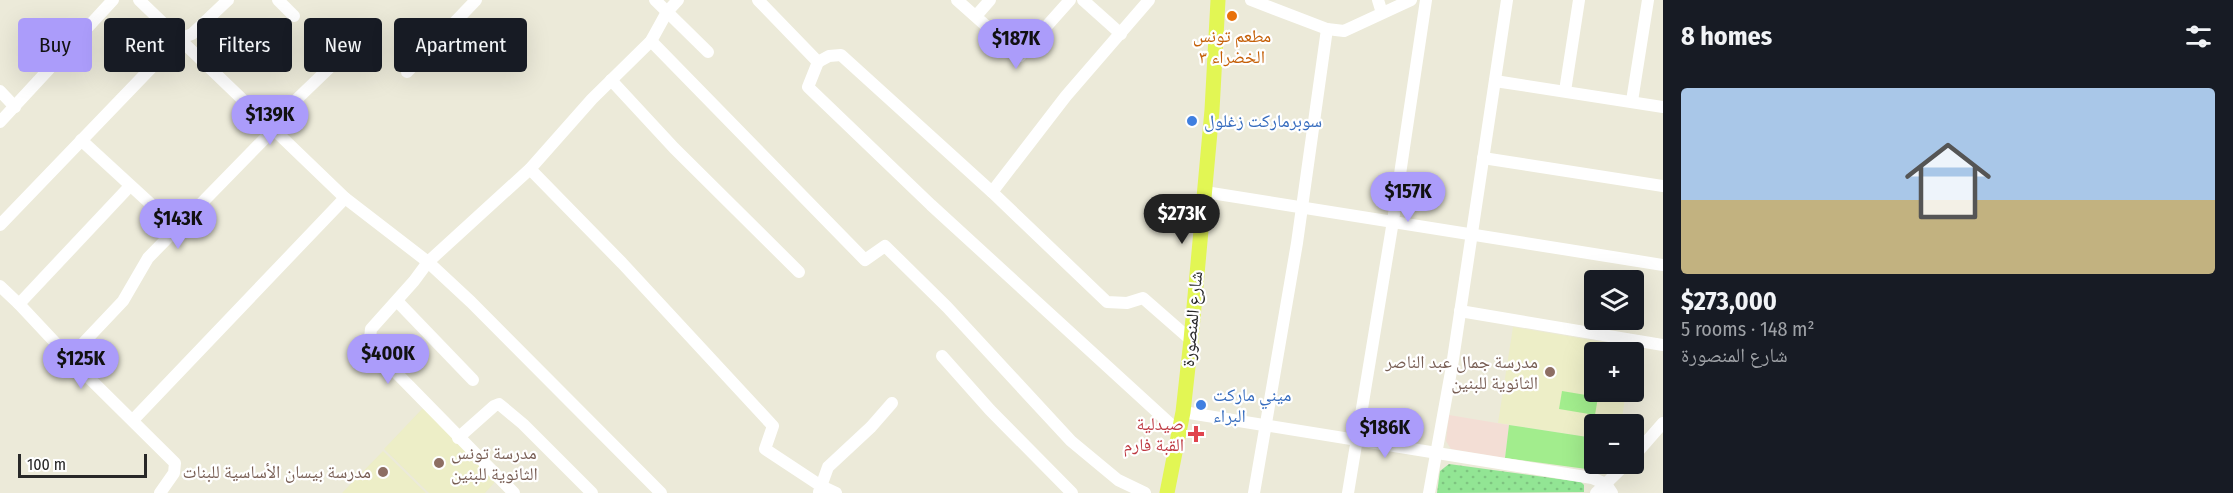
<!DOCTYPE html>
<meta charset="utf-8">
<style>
:root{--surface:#171b24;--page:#20242c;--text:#f1f3f6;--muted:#9ea1a6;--accent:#ab9cfa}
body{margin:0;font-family:"Fira Sans Condensed","Noto Naskh Arabic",sans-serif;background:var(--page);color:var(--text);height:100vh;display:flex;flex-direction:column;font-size:22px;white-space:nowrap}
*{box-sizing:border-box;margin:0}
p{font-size:20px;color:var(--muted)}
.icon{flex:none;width:33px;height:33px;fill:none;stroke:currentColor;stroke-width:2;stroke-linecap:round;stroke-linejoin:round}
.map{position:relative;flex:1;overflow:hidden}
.sheet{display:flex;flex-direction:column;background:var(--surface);width:570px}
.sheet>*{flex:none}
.top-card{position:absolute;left:18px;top:18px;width:570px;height:54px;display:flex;gap:12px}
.controls{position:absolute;left:1584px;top:270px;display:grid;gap:12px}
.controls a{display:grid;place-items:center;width:60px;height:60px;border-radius:6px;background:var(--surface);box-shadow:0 6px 24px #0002;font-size:30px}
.scale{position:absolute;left:18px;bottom:15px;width:129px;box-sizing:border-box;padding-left:6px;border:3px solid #282828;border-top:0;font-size:16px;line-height:21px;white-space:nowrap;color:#282828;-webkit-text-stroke:4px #fff;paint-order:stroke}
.price{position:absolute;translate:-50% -51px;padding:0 14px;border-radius:21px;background:var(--accent);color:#111;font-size:20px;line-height:39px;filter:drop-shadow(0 2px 3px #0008)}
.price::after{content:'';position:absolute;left:50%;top:36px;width:18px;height:14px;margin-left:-9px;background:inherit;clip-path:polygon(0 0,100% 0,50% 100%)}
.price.on{background:#222;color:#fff}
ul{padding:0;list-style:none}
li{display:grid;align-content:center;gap:12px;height:318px;padding:0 18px}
li span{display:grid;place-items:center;height:186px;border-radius:6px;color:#555}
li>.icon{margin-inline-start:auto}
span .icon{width:108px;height:108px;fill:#fffc;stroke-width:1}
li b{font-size:26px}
h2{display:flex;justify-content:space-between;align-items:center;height:72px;padding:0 18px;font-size:26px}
.pill{padding:0 21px;border-radius:6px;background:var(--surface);box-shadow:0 6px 24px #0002;font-size:21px;line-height:54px}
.pill.on{background:var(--accent);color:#111}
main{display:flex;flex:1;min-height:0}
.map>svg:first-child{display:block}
.education{fill:#edeec7}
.medical{fill:#f3ded5}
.grass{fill:url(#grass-dots)}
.pitch{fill:#a2ed8d}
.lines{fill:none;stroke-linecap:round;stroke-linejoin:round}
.minor{stroke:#fff;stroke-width:12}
.major{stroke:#e2f654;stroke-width:15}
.food-dot{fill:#e8710a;stroke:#fff;stroke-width:2}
.shop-dot{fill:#3f7fe0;stroke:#fff;stroke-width:2}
.education-dot{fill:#8d6e63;stroke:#fff;stroke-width:2}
.health-dot{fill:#e0444e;stroke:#fff;stroke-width:2}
.labels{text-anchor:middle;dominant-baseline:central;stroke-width:4.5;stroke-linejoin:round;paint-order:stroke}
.food-label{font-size:18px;fill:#c56008;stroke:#fff}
.shop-label{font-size:18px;fill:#366cbe;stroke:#fff;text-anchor:start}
.street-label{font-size:18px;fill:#282828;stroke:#fff}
.education-label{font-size:18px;fill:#785e54;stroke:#fff;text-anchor:end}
.health-label{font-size:18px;fill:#be3a42;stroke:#fff;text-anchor:end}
</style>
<main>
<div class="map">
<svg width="1663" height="493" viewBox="0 0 1663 493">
<defs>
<pattern id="grass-dots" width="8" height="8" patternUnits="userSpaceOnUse" patternTransform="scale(1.5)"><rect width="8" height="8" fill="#92e594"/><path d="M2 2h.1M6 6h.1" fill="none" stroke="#7ec480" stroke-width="1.8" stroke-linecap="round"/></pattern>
</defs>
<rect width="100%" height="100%" fill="#ecead9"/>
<!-- education -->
<g class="education">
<polygon points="1513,327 1632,347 1632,352 1594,352 1594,392 1626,392 1621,424 1594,424 1594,438 1498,423"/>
<polygon points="423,408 494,478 494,483 485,493 429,493 384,449"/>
<polygon points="383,451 426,493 342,493"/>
</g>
<!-- medical -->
<polygon class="medical" points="1449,415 1509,425 1505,458 1451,449 1446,441"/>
<!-- grass -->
<polygon class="grass" points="1449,464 1581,482 1584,485 1584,492 1437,493 1440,471"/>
<!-- pitch -->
<g class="pitch">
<polygon points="1562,391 1598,397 1595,415 1559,409"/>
<polygon points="1509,425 1594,438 1594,464 1615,464 1609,469 1601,471 1505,458"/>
</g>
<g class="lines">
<!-- minor -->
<g class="minor">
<polyline points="139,0 345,198 428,262 471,302 661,493"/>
<polyline points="278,0 294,16"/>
<polyline points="655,0 708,52"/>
<polyline points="758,0 818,62 808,87 931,205 1179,432"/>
<polyline points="957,0 1020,56 1070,0"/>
<polyline points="1083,0 1121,34"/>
<polyline points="1251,0 1327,29 1344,31 1411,0"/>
<polyline points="1378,0 1382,13"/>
<polyline points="976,16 990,0"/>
<polyline points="651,41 865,260 885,246 947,307 1071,441 1118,480 1145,493"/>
<polyline points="818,62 829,56 841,55 992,192 1107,302 1127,303 1143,298 1191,340"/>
<polyline points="407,72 476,0"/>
<polyline points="611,80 674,148 799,272"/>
<polyline points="1495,81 1663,107"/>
<polyline points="0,91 15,107"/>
<polyline points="1565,91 1579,0"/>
<polyline points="1632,101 1648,0"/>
<polyline points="0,122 113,0"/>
<polyline points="270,125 348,50"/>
<polyline points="81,140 178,229"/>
<polyline points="1483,158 1663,186"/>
<polyline points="530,169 622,263 773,426 765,449 821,486 836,493"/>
<polyline points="992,192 1066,96 1149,0"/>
<polyline points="1205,192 1663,265"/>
<polyline points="0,225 179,39 192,34 228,0"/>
<polyline points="0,286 19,304 78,367 175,463 174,473 160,493"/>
<polyline points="397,301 473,380"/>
<polyline points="19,304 130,186"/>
<polyline points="1460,311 1663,345"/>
<polyline points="942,356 990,410 1072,493"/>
<polyline points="70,357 123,301 148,258 274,129"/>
<polyline points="1183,412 1592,478 1606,484 1612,493"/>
<polyline points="133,420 345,198"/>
<polyline points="458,438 494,406 499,404 523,424 592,493"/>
<polyline points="1634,456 1663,423"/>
<polyline points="819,492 828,467 871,427 892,403"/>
<polyline points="514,493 372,348 370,338 371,329 414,281 428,262 530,169 592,99 651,41 667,12 678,0"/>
<polyline points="1254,493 1297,243 1327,29"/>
<polyline points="1348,493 1393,221 1426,0"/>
<polyline points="1429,493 1452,366 1507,0"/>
<polyline points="1596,493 1626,464"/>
</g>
<!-- major -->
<polyline class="major" points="1167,493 1183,412 1191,340 1212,110 1218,0"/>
</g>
<!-- markers -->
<circle class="food-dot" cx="1232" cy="16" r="6"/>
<g class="shop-dot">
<circle cx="1192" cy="121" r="6"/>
<circle cx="1201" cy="405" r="6"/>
</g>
<g class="education-dot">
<circle cx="1550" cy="372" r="6"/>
<circle cx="439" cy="463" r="6"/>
<circle cx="383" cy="472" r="6"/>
</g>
<path class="health-dot" d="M1193 425h6v6h6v6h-6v6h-6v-6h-6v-6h6z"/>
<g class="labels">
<!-- food labels -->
<g class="food-label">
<text x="1232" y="36">مطعم تونس<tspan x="1232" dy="21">الخضراء ٣</tspan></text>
</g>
<!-- shop labels -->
<g class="shop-label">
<text x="1204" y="121">سوبرماركت زغلول</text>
<text x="1213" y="395">ميني ماركت<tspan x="1213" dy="21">البراء</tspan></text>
</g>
<!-- street labels -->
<g class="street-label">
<text transform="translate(1192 319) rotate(-85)">شارع المنصورة</text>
</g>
<!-- education labels -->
<g class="education-label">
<text x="1538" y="362">مدرسة جمال عبد الناصر<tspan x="1538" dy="21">الثانوية للبنين</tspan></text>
<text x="451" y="453" text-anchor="start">مدرسة تونس<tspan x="451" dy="21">الثانوية للبنين</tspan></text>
<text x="371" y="472">مدرسة بيسان الأساسية للبنات</text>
</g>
<!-- health labels -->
<g class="health-label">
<text x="1184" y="424">صيدلية<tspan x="1184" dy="21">القبة فارم</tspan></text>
</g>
</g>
</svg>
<div class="controls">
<a><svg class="icon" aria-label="layers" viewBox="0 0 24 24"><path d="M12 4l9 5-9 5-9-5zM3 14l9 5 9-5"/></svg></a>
<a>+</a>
<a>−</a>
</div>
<div class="scale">100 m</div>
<b class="price" style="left:1016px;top:70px">$187K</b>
<b class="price" style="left:270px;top:146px">$139K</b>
<b class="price" style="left:1408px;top:223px">$157K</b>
<b class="price on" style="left:1182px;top:245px">$273K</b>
<b class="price" style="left:178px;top:250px">$143K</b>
<b class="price" style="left:388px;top:385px">$400K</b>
<b class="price" style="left:81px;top:390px">$125K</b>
<b class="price" style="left:1385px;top:459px">$186K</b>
<div class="top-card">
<a class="pill on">Buy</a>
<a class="pill">Rent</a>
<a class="pill">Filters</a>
<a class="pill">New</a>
<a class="pill">Apartment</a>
</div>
</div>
<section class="sheet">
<h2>8 homes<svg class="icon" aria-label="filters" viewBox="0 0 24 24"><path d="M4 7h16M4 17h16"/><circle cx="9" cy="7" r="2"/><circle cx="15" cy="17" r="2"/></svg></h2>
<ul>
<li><span style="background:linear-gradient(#a9c7e8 60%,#c2b280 0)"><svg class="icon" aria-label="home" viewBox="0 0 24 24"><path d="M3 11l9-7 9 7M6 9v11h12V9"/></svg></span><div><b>$273,000</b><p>5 rooms · 148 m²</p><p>شارع المنصورة</p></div></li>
</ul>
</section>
</main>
